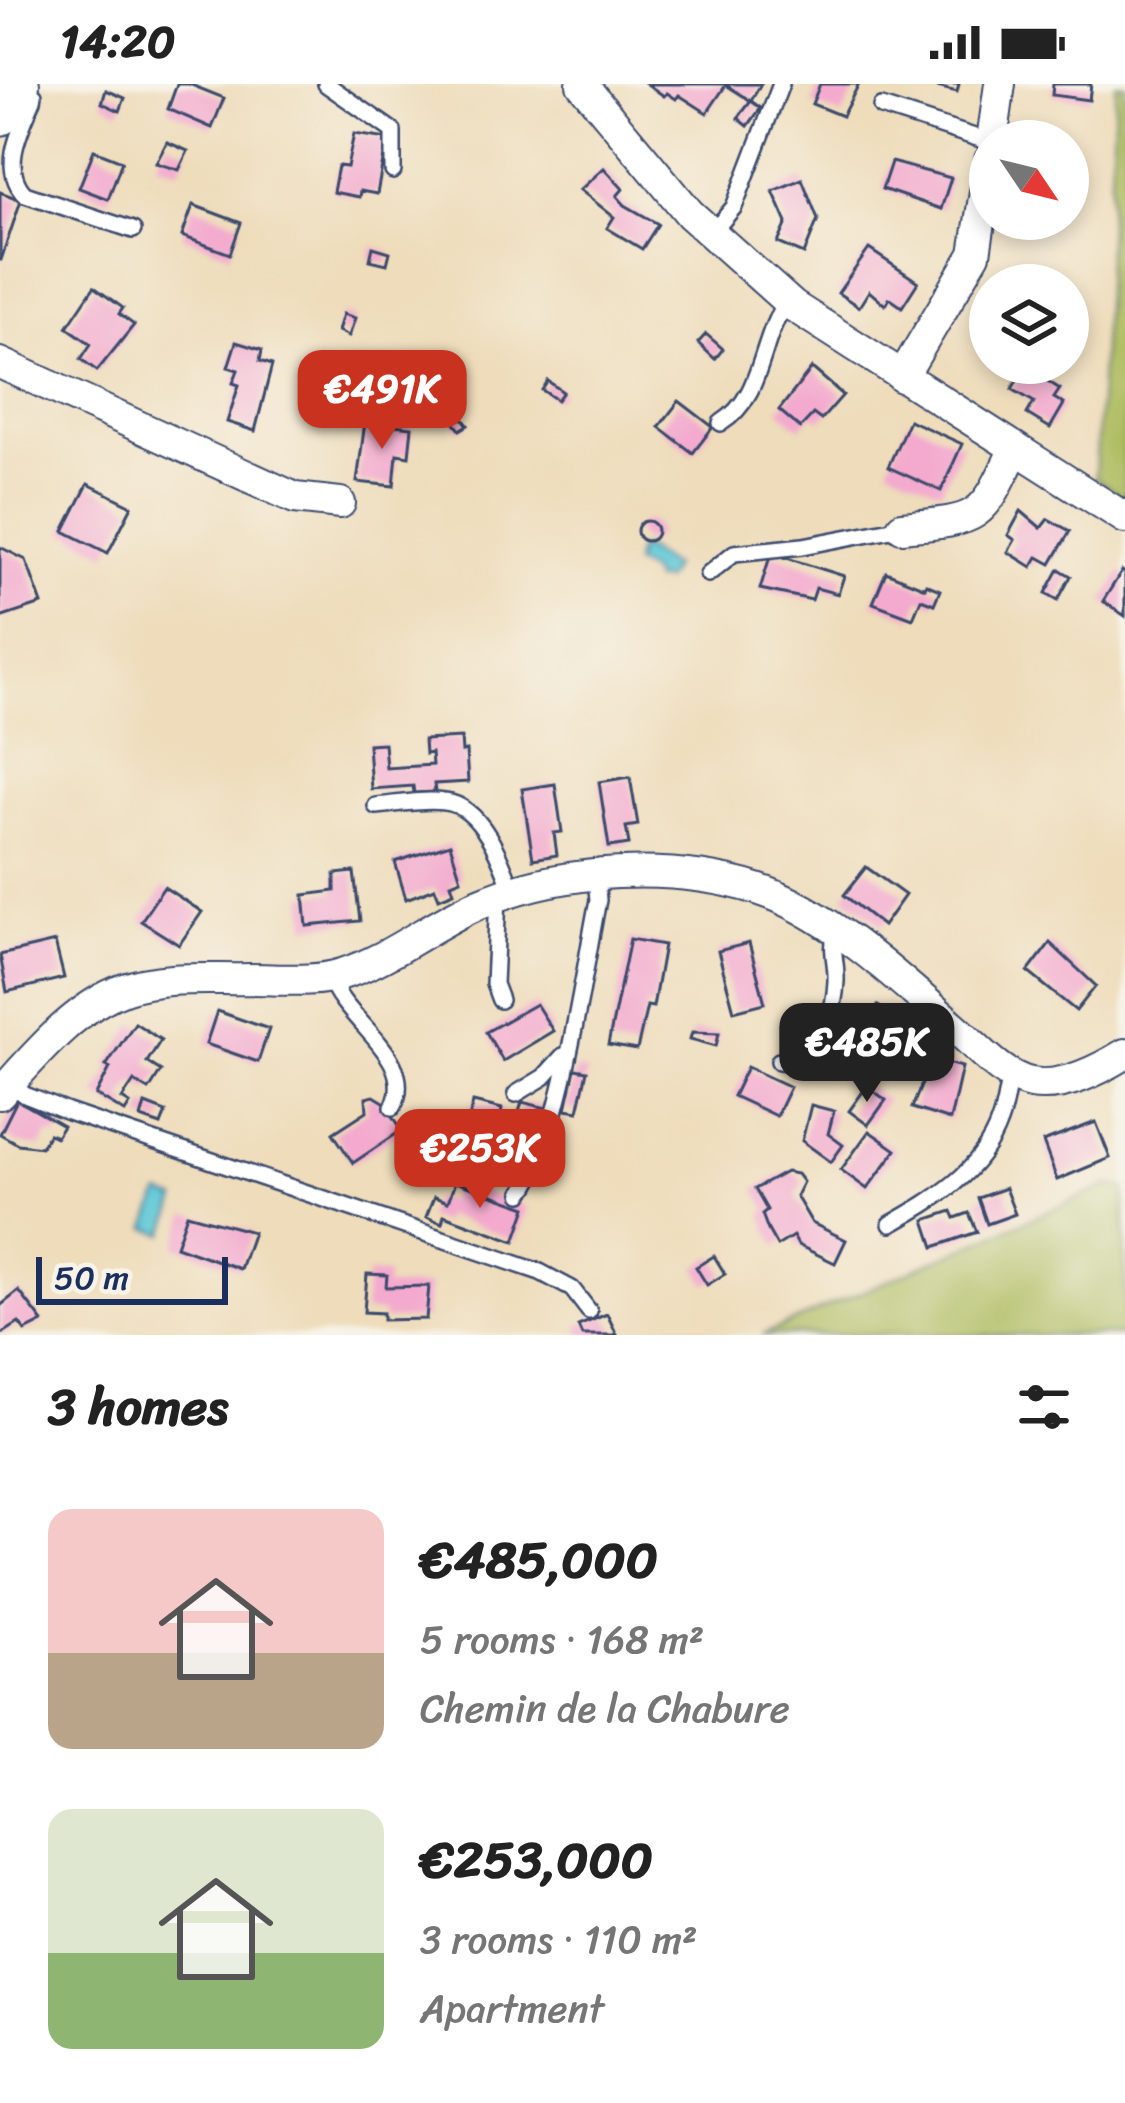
<!DOCTYPE html>
<meta charset="utf-8">
<style>
:root{--surface:#fff;--page:#f2f2f2;--text:#222;--muted:#767676;--accent:#c8321e}
body{margin:0;font-family:Sriracha,sans-serif;background:var(--page);color:var(--text);height:100vh;display:flex;flex-direction:column;font-size:45px;white-space:nowrap}
*{box-sizing:border-box;margin:0}
p{font-size:39px;color:var(--muted)}
.icon{flex:none;width:66px;height:66px;fill:none;stroke:currentColor;stroke-width:2;stroke-linecap:round;stroke-linejoin:round}
.map{position:relative;height:1251px;overflow:hidden}
.sheet{display:flex;flex-direction:column;background:var(--surface);flex:1}
.sheet>*{flex:none}
.needle{width:78px;rotate:125deg}
.fabs{position:absolute;left:969px;top:36px;display:grid;gap:24px}
.fabs a{display:grid;place-items:center;width:120px;height:120px;border-radius:50%;background:var(--surface);box-shadow:0 6px 18px #0003;font-size:60px}
.scale{position:absolute;left:36px;bottom:30px;width:192px;box-sizing:border-box;padding-left:12px;border:6px solid #1b2f5e;border-top:0;font-size:33px;line-height:42px;white-space:nowrap;color:#1b2f5e;-webkit-text-stroke:9px #f7f3e8;paint-order:stroke}
.price{position:absolute;translate:-50% -102px;padding:0 27px;border-radius:24px;background:var(--accent);color:#fff;font-size:39px;line-height:78px;filter:drop-shadow(0 3px 6px #0008)}
.price::after{content:'';position:absolute;left:50%;top:72px;width:36px;height:27px;margin-left:-18px;background:inherit;clip-path:polygon(0 0,100% 0,50% 100%)}
.price.active{background:#222;color:#fff}
ul{padding:0;list-style:none}
li{display:flex;align-items:center;gap:36px;height:300px;padding:0 48px}
li span{display:grid;place-items:center;flex:none;width:336px;height:240px;border-radius:24px;color:#555}
li>.icon{margin-inline-start:auto}
span .icon{width:144px;height:144px;fill:#fffc;stroke-width:1}
li b{font-size:51px}
h2{display:flex;justify-content:space-between;align-items:center;height:144px;padding:0 48px;font-size:51px}
.status{display:flex;justify-content:space-between;align-items:center;height:84px;padding:0 60px;background:var(--surface);direction:ltr}
.status svg{height:33px;fill:currentColor}
.map>svg:first-child{display:block}
.green{fill:#adbc5f;stroke:#64765e;stroke-width:3}
.water{fill:#5bc7d5;stroke:#3b7b9a;stroke-width:3}
.building{fill:#f3aace}
.lines{fill:none;stroke-linecap:round;stroke-linejoin:round}
.service-casing{stroke:#3b496c;stroke-width:20}
.minor-casing{stroke:#3b496c;stroke-width:34}
.secondary-casing{stroke:#3b496c;stroke-width:46}
.service{stroke:#fff;stroke-width:15}
.minor{stroke:#fff;stroke-width:30}
.secondary{stroke:#fff;stroke-width:42}
</style>
<div class="status"><b>14:20</b><svg viewBox="0 0 49 12"><path d="M0 12V9h3v3zM5 12V6h3v6zM10 12V3h3v9zM15 12V0h3v12zM26 1h20v11H26zM47 4h2v5h-2z"/></svg></div>
<div class="map">
<svg width="1125" height="1251" viewBox="0 0 1125 1251">
<rect width="100%" height="100%" fill="#f7f3e8"/>
<filter id="ink" filterUnits="userSpaceOnUse"><feTurbulence type="fractalNoise" baseFrequency=".00833" numOctaves="2"/><feDisplacementMap in="SourceGraphic" scale="24" xChannelSelector="R" yChannelSelector="G"/><feConvolveMatrix kernelMatrix="1 2 1 2 8 2 1 2 1" color-interpolation-filters="sRGB"/></filter>
<filter id="wash" filterUnits="userSpaceOnUse"><feTurbulence type="fractalNoise" baseFrequency=".004" numOctaves="4" result="noise"/><feDisplacementMap in="SourceGraphic" scale="48" xChannelSelector="R" yChannelSelector="G"/><feGaussianBlur stdDeviation="2.7" result="paint"/><feColorMatrix in="noise" values="0 0 0 0 0 0 0 0 0 0 0 0 0 0 0 0 0 1.4 0 .05"/><feComposite in="paint" operator="in"/></filter>
<g filter="url(#wash)">
<rect width="100%" height="100%" fill="#eedcba"/>
<!-- green -->
<g class="green">
<polygon points="1116,0 1125,0 1125,415 1095,394"/>
<polygon points="1109,1101 1125,1104 1125,1251 762,1251"/>
</g>
<!-- water -->
<g class="water">
<polygon points="643,464 672,482 665,496 653,496 651,489 634,480 637,466"/>
<polygon points="160,1110 177,1116 165,1150 147,1144"/>
</g>
<g id="blocks">
<!-- building -->
<g class="building">
<polygon points="177,0 189,0 224,14 212,44 168,25"/>
<polygon points="647,0 761,0 751,17 726,1 707,29 679,11 676,15 667,9 664,12"/>
<polygon points="820,0 859,0 842,32 812,20"/>
<polygon points="925,0 959,0 957,8"/>
<polygon points="1053,0 1091,0 1089,16 1052,11"/>
<polygon points="106,6 125,14 120,27 102,19"/>
<polygon points="751,17 761,24 748,42 738,34"/>
<polygon points="354,50 387,55 377,110 360,107 359,113 333,108 338,82 347,83"/>
<polygon points="167,58 188,67 179,86 156,79"/>
<polygon points="94,66 122,77 108,115 79,104"/>
<polygon points="891,78 951,94 941,125 882,105"/>
<polygon points="604,84 623,105 617,112 625,121 658,140 642,165 607,144 614,133 580,106"/>
<polygon points="802,95 818,135 804,170 778,159 787,139 773,107"/>
<polygon points="0,108 21,116 1,176 0,176"/>
<polygon points="193,121 241,139 230,170 182,152"/>
<polygon points="373,163 390,168 387,180 370,176"/>
<polygon points="869,165 918,198 902,223 889,214 885,221 869,207 859,223 838,209"/>
<polygon points="94,203 123,224 119,230 134,241 97,287 81,275 91,260 67,243"/>
<polygon points="1068,217 1080,223 1068,243"/>
<polygon points="343,230 355,234 349,252 338,247"/>
<polygon points="706,250 723,265 715,275 698,259"/>
<polygon points="236,258 262,266 260,277 272,281 255,347 227,338 239,301 233,299 238,286 228,283"/>
<polygon points="1025,283 1060,305 1054,314 1064,320 1050,344 1027,330 1034,318 1012,305"/>
<polygon points="812,284 843,311 821,336 813,330 800,344 779,326"/>
<polygon points="548,297 563,308 557,316 542,306"/>
<polygon points="679,317 713,343 693,369 659,343"/>
<polygon points="458,328 468,341 460,346 450,333"/>
<polygon points="909,336 962,360 941,407 888,383"/>
<polygon points="365,338 412,343 409,372 397,370 394,402 357,398"/>
<polygon points="88,400 132,422 108,469 64,447"/>
<polygon points="1021,427 1041,444 1048,435 1070,447 1051,480 1038,473 1032,483 1008,468 1015,456 1008,451"/>
<circle cx="647" cy="447" r="10"/>
<polygon points="0,463 26,476 42,520 0,534"/>
<polygon points="771,469 844,492 838,510 816,504 812,516 760,505"/>
<polygon points="1059,485 1071,492 1058,516 1046,509"/>
<polygon points="1122,487 1125,489 1125,532 1103,517"/>
<polygon points="886,488 925,504 926,500 940,506 934,520 921,515 913,534 873,519"/>
<polygon points="461,654 462,668 466,667 468,698 434,700 435,708 414,709 413,702 371,705 368,660 384,659 386,684 432,681 431,669 425,670 424,656"/>
<polygon points="630,693 638,741 626,743 629,760 609,763 599,698"/>
<polygon points="555,700 562,748 554,749 557,771 533,775 522,705"/>
<polygon points="450,760 461,795 451,799 454,808 439,814 435,804 406,815 395,778"/>
<polygon points="866,783 905,811 883,842 844,811"/>
<polygon points="354,788 360,837 307,842 304,811 335,807 335,790"/>
<polygon points="164,803 202,828 179,861 141,837"/>
<polygon points="630,855 664,861 653,923 647,922 637,966 608,961"/>
<polygon points="55,858 64,894 7,908 0,871"/>
<polygon points="749,859 765,919 734,927 718,867"/>
<polygon points="1050,859 1096,902 1076,927 1028,888"/>
<polygon points="536,920 553,947 503,977 486,948"/>
<polygon points="878,922 917,947 905,966 895,960 889,961 873,987 844,970 856,952 862,956 866,949 863,947"/>
<polygon points="217,927 269,945 258,978 206,960"/>
<polygon points="135,939 161,956 147,978 161,987 149,1006 134,997 122,1015 130,1020 125,1028 96,1011 110,984 106,982"/>
<polygon points="692,948 719,949 716,962 690,955"/>
<polygon points="932,975 962,983 950,1036 912,1024"/>
<polygon points="747,983 790,1003 776,1032 733,1012"/>
<polygon points="575,985 587,987 578,1027 566,1025"/>
<polygon points="867,1002 886,1016 868,1041 849,1027"/>
<polygon points="374,1012 384,1018 402,1046 353,1079 333,1049 367,1027 366,1014"/>
<polygon points="17,1016 63,1042 56,1053 49,1050 41,1063 18,1060 0,1050"/>
<polygon points="473,1018 502,1025 501,1031 517,1035 522,1018 547,1024 539,1059 514,1053 510,1069 479,1061 482,1047 467,1044"/>
<polygon points="145,1020 166,1028 161,1041 141,1034"/>
<polygon points="811,1021 834,1027 828,1050 843,1061 831,1078 802,1057"/>
<polygon points="1096,1038 1110,1074 1057,1096 1043,1058"/>
<polygon points="869,1047 896,1066 867,1105 841,1086"/>
<polygon points="474,1077 494,1081 493,1090 472,1086"/>
<polygon points="786,1088 797,1090 803,1098 796,1112 812,1139 846,1156 835,1179 798,1161 793,1152 777,1162 768,1146 762,1130 767,1126 755,1105"/>
<polygon points="455,1098 527,1123 515,1157 444,1131 442,1139 426,1133 434,1113 448,1118"/>
<polygon points="1005,1104 1015,1130 987,1140 978,1114"/>
<polygon points="952,1127 955,1134 969,1129 977,1148 934,1163 925,1136"/>
<polygon points="187,1130 253,1148 240,1185 176,1162"/>
<polygon points="714,1172 725,1190 707,1201 696,1183"/>
<polygon points="367,1190 387,1191 386,1203 429,1202 426,1235 383,1236 383,1229 364,1228"/>
<polygon points="19,1207 43,1238 25,1247 19,1239 0,1251 0,1222"/>
<polygon points="607,1230 617,1251 582,1251 578,1242"/>
</g>
</g>
</g>
<g filter="url(#ink)">
<use href="#blocks" fill-opacity="0" stroke="#3b496c" stroke-width="3"/>
<g class="lines">
<!-- service casing -->
<g class="service-casing">
<g id="service">
<polyline points="326,0 393,47 393,87"/>
<path d="M22,2L34,11L33,16C20,46 0,85 25,110L133,146"/>
<polyline points="881,23 990,58"/>
<polyline points="711,150 734,123 781,0"/>
<path d="M721,339C764,313 759,255 787,217"/>
<polyline points="708,490 734,469 803,462 902,443"/>
<path d="M376,722C398,720 423,715 445,718C482,722 502,778 513,808"/>
<polyline points="498,812 494,900 500,916"/>
<path d="M330,893C343,937 419,973 393,1023"/>
<path d="M779,977L805,980C824,963 835,922 836,897C837,879 830,865 836,848"/>
<polyline points="10,999 25,1011 68,1028 540,1188 572,1205 589,1227"/>
<polyline points="516,1010 544,993 563,972"/>
<path d="M522,1109C560,1060 584,885 598,816L596,793"/>
<path d="M891,1140C935,1115 981,1089 999,1038C1005,1023 1006,1007 1010,991"/>
</g>
</g>
<!-- minor casing -->
<g class="minor-casing">
<g id="minor">
<polyline points="582,0 690,130 793,222 1125,434"/>
<polyline points="992,57 1000,0"/>
<polyline points="0,279 295,414 340,419"/>
<polyline points="902,293 975,170 990,76"/>
<path d="M902,443C981,436 982,436 1015,364"/>
<path d="M0,1010C35,972 74,923 124,905C164,891 210,896 251,895C280,895 315,899 342,890C391,875 433,839 480,819C561,784 673,779 757,805C825,826 898,893 951,940C974,959 1001,993 1031,999C1063,1005 1099,986 1125,970"/>
</g>
</g>
<!-- secondary casing -->
<g class="secondary-casing">
<polyline id="secondary" points="0,30 18,0"/>
</g>
<!-- service -->
<use href="#service" class="service"/>
<!-- minor -->
<use href="#minor" class="minor"/>
<!-- secondary -->
<use href="#secondary" class="secondary"/>
</g>
</g>
</svg>
<div class="fabs">
<a><svg class="needle" viewBox="-14 -14 28 28"><path d="M0-13l5 13h-10z" fill="#e53935"/><path d="M0 13l5-13h-10z" fill="#767676"/></svg></a>
<a><svg class="icon" aria-label="layers" viewBox="0 0 24 24"><path d="M12 4l9 5-9 5-9-5zM3 14l9 5 9-5"/></svg></a>
</div>
<div class="scale">50 m</div>
<b class="price" style="left:382px;top:368px">€491K</b>
<b class="price active" style="left:867px;top:1021px">€485K</b>
<b class="price" style="left:480px;top:1127px">€253K</b>
</div>
<section class="sheet">
<h2>3 homes<svg class="icon" aria-label="filters" viewBox="0 0 24 24"><path d="M4 7h16M4 17h16"/><circle cx="9" cy="7" r="2"/><circle cx="15" cy="17" r="2"/></svg></h2>
<ul>
<li><span style="background:linear-gradient(#f6c9c9 60%,#b9a48a 0)"><svg class="icon" aria-label="home" viewBox="0 0 24 24"><path d="M3 11l9-7 9 7M6 9v11h12V9"/></svg></span><div><b>€485,000</b><p>5 rooms · 168 m²</p><p>Chemin de la Chabure</p></div></li>
<li><span style="background:linear-gradient(#dfe7d0 60%,#8fb573 0)"><svg class="icon" aria-label="home" viewBox="0 0 24 24"><path d="M3 11l9-7 9 7M6 9v11h12V9"/></svg></span><div><b>€253,000</b><p>3 rooms · 110 m²</p><p>Apartment</p></div></li>
</ul>
</section>
